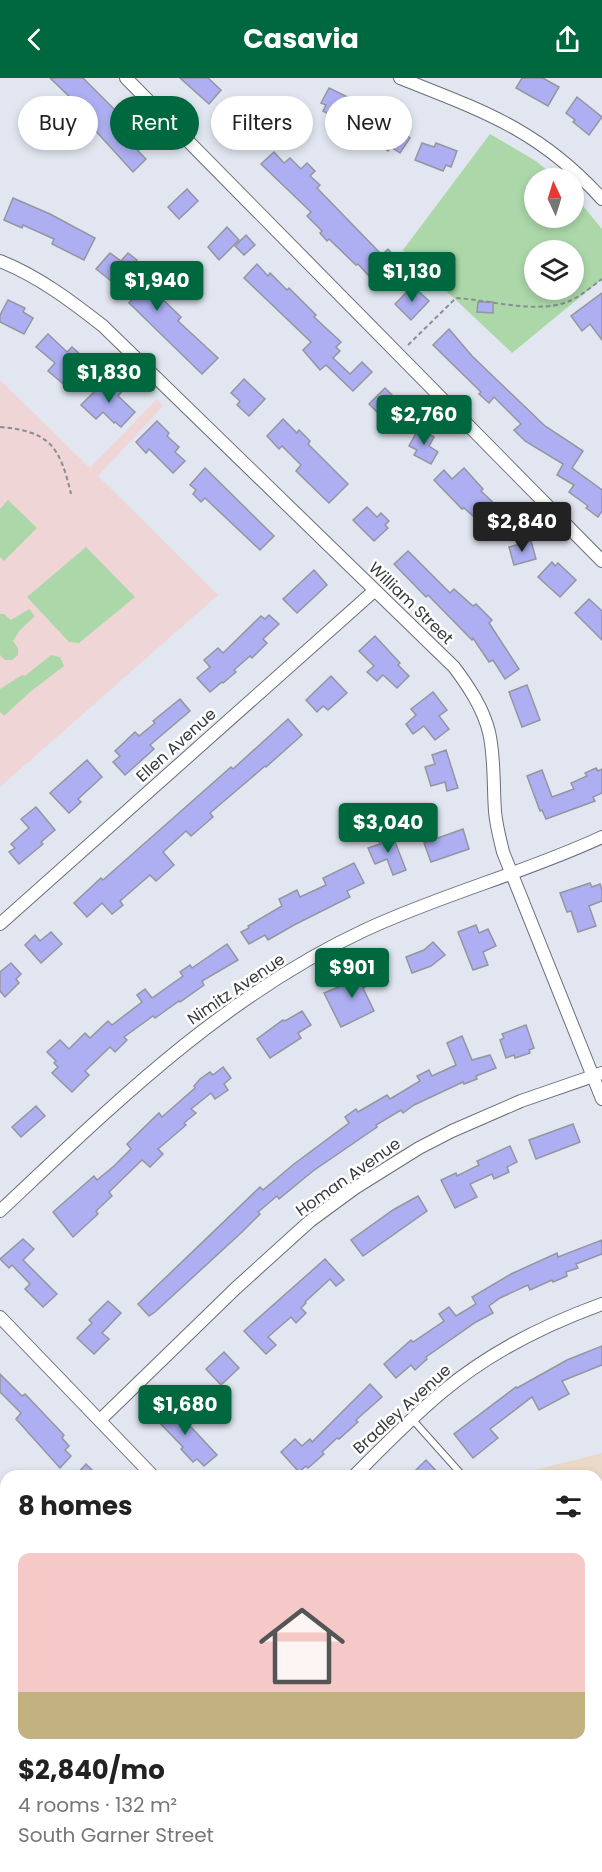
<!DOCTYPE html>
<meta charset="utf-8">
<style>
:root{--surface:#fff;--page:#f6f6f6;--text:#222;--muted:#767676;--accent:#00683e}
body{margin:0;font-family:Poppins,sans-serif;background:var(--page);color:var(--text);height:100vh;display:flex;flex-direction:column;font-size:22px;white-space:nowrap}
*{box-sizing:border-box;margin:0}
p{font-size:20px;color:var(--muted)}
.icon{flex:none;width:33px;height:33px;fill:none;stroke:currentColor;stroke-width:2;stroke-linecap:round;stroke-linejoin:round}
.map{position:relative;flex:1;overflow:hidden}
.panel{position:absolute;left:0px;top:1392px;width:603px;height:402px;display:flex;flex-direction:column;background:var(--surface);border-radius:18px 18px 0 0;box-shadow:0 3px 9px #0003}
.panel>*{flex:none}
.top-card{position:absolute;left:18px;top:18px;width:567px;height:54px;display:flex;gap:12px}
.needle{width:39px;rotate:356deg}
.buttons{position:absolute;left:524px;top:90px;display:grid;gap:12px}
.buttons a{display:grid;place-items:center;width:60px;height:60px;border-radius:50%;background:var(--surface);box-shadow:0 3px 9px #0003;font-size:30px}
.price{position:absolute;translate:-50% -51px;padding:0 14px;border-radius:6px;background:var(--accent);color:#fff;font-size:20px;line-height:39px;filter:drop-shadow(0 2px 3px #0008)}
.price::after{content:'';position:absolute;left:50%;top:36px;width:18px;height:14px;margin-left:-9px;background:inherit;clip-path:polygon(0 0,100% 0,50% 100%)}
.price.selected{background:#222;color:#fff}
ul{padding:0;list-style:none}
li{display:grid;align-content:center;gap:12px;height:318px;padding:0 18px}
li span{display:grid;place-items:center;height:186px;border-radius:12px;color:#555}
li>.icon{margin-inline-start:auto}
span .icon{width:108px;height:108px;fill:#fffc;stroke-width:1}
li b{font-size:26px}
h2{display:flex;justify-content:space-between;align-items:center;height:72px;padding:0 18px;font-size:26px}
.pill{padding:0 21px;border-radius:27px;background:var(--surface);box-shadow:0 3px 9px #0003;font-size:21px;line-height:54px}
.pill.selected{background:var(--accent);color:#fff}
header{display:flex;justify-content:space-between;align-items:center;height:78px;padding:0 18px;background:var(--accent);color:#fff;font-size:27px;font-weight:700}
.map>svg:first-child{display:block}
.commercial{fill:#ead9c8}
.education{fill:#f0d5d6}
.green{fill:#acd8a9;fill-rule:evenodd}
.building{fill:#adaff2;stroke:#9595a0;stroke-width:1.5}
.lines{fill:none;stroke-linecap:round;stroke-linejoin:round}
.service-casing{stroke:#6a6e77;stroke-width:8}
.minor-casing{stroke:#6a6e77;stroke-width:14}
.primary-casing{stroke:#c3c4c5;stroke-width:21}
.path{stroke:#898d94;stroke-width:2;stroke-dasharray:4.5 3;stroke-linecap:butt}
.service{stroke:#fff;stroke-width:6}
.minor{stroke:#fff;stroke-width:12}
.primary{stroke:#e4e1fc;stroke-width:20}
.labels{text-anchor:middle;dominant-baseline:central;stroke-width:5;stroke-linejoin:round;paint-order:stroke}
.street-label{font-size:16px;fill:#37393d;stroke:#fff}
</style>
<header><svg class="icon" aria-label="back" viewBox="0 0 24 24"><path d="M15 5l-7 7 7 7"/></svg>Casavia<svg class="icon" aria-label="share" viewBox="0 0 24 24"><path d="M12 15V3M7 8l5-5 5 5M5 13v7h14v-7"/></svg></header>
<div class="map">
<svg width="602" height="1794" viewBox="0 0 602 1794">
<rect width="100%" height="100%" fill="#e1e6f0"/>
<!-- commercial -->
<g class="commercial">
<polygon points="602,1375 602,1548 597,1549 597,1398 510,1398"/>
<polygon points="0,1572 6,1578 6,1622 0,1622"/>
<polygon points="602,1605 602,1754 597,1761 597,1606"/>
<polygon points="0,1676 6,1677 6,1788 29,1788 27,1794 0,1794"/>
</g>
<!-- education -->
<polygon class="education" points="0,302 90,390 157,321 163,328 98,398 218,517 0,709"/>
<!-- green -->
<g class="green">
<path d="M490,56L536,83L556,100H534V140H573V116L602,151V201L512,275L403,172ZM534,172H573V212H534Z"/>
<polygon points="8,422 37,450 4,483 0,479 0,431"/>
<polygon points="86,469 135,519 79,565 69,564 27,519"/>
<polygon points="29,531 34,537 34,539 20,552 13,563 18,570 18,577 12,582 5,582 0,577 0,536 4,536 11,542"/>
<polygon points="51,577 60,579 64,588 30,614 4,638 0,634 0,611 22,597 25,598"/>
<polygon points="366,1788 469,1788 463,1794 371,1794"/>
</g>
<!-- building -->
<g class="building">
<polygon points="50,0 83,0 147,64 138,73 146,81 133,94 83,39 80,41 67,27 73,22"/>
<polygon points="180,0 208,0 221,12 209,26"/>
<polygon points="522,0 543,0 559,9 548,28 516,10"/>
<polygon points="329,10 352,21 350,26 374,38 376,36 410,60 400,75 391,69 388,73 351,47 351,49 323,33 326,27 321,25"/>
<polygon points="577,19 602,39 589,57 573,44 575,42 566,35"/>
<polygon points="236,30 260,53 248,65 234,52 231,55 221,46"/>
<polygon points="422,65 434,69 436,65 457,73 451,89 446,87 443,93 415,82"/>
<polygon points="274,74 284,85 290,80 301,91 307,85 315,93 310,98 320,107 317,110 382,177 388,171 398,182 392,187 397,193 379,209 358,186 356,187 329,161 327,163 320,155 322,153 307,138 311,134 261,86"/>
<polygon points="187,111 198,123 179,141 168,129"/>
<polygon points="13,120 50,136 95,160 84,182 52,166 54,161 23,147 22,150 4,142"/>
<polygon points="227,149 239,162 219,182 208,169"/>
<polygon points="246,157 255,167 244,177 235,168"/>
<polygon points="110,175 121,183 128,175 137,182 132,188 135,190 130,196 145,208 147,206 181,239 178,243 218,280 202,296 129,225 133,220 96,191"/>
<polygon points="257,186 268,198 270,195 287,212 289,210 316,237 314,239 341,264 336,269 340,273 333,280 350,296 362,284 372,294 353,313 326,287 320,292 303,272 311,264 244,200"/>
<polygon points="413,208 429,223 411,242 395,226"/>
<polygon points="602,215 602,262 590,246 582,253 571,238"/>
<polygon points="8,222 25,230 23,234 33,240 24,256 0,244 0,237"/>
<polygon points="478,224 493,224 493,235 477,234"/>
<polygon points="449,251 472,278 545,348 583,373 572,390 602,412 602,433 598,439 586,430 588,428 569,414 574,407 557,397 563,386 525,363 514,352 521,346 494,319 489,325 479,316 481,314 433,267"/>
<polygon points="48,256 67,274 72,269 81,277 71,289 80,297 68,310 48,293 55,285 36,269"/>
<polygon points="108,300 122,313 118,318 135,334 121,349 115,344 114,345 103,334 96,341 81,327"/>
<polygon points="244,301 265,321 249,338 237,327 240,323 231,315"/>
<polygon points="385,310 411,336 395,352 369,326"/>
<polygon points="283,341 297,355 299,352 310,363 308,366 348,406 329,425 296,393 301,387 282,368 279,371 267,358"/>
<polygon points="157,343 169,355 167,358 179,369 175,374 185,383 173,395 149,371 146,375 136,364"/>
<polygon points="419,350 434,359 429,368 438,374 431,386 414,377 417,372 409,368"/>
<polygon points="205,390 274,458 260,472 205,420 201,424 193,416 196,412 190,407"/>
<polygon points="464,390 483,411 481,413 504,435 507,432 518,442 499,461 464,430 462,431 434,402 444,392 452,401"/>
<polygon points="367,429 377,439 381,435 389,443 385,447 388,450 374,463 353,442"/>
<polygon points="531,463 536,481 514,487 509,469"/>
<polygon points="408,473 450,515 454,511 473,528 476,526 492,542 489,545 519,591 505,601 493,582 489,584 473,560 472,562 428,517 426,519 394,486"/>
<polygon points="552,484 555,488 558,485 576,502 560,519 538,499"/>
<polygon points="314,492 327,507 297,535 283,521"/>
<polygon points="589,521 602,533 602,562 575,535"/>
<polygon points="269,537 279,546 263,561 267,565 252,580 250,578 234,592 236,594 223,605 222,604 210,614 197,600 210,589 204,582 218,570 223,575 261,538 265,541"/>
<polygon points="375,558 400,585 398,587 409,598 397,610 383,597 377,603 367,594 374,588 359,573"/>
<polygon points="331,598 347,615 328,632 323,628 317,634 306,622"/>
<polygon points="527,607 540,642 522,649 509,614"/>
<polygon points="433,614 447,632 439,638 449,651 435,662 424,648 413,656 406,646 416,637 411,631"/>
<polygon points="180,621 190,633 150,667 154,671 125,697 113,684 120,678 115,673 135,654 139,658 155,645 153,643"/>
<polygon points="288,641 302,657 266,689 265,688 210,735 213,739 191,758 186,753 163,774 174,787 156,803 150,797 120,823 123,827 112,836 102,825 87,839 74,825 101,800 103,802 231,689 233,691"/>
<polygon points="446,672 458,710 447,713 445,704 431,708 425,689 435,686 432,677"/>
<polygon points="87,682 102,699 78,721 81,724 69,735 50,715"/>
<polygon points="596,690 598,693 602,691 602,715 593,719 595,723 546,741 542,732 540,733 527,698 542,692 552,719 574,711 571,705 587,698 585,695"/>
<polygon points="36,729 55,752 41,764 43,766 19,786 9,774 15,770 11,766 29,750 21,741"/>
<polygon points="463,751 469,771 431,784 424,765"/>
<polygon points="392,756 406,792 393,797 387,781 375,786 368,770 380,766 378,762"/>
<polygon points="354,785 364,805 347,813 350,819 294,847 268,862 265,857 249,866 241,854 249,850 248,848 282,828 279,821 297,812 300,819 326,807 323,800"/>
<polygon points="590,805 592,809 600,806 602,812 602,823 589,828 596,848 578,854 571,833 567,834 560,815"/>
<polygon points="476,847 479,855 488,851 496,868 483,874 488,887 473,892 458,854"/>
<polygon points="51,854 62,866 41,885 25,867 35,857 40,863"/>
<polygon points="433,864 445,877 431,888 412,895 406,879 424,872"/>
<polygon points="227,866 238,882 202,903 204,907 180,924 179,923 155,940 153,938 124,959 127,962 115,974 110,969 85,993 89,997 72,1014 52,995 58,989 54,985 56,983 47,974 60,962 69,971 85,955 90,960 108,943 112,947 142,924 137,917 145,911 152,920 183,898 180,894 190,887 192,890"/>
<polygon points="11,885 21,896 16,901 19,905 5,919 0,913 0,894"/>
<polygon points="369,890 376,904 363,910 374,933 341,949 324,915 356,902 354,897"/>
<polygon points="302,933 311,947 298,955 301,960 270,980 257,961 283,942 285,943"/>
<polygon points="526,947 534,970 529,972 530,975 515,980 514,977 506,980 500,962 504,960 502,956"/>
<polygon points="462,958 472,982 490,977 496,990 476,998 477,1001 464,1006 463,1004 414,1027 403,1035 401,1032 376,1047 377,1049 313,1093 279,1121 277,1118 258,1134 260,1136 242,1154 155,1234 149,1238 138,1226 260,1109 263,1112 294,1086 349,1045 345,1039 356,1031 358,1034 387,1017 390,1021 420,1003 417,998 429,992 432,998 456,987 447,965"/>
<polygon points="223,989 231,1000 224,1006 228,1012 215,1021 211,1015 191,1031 196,1035 184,1045 186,1047 158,1071 163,1076 150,1089 142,1082 109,1114 112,1118 96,1133 98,1136 73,1159 53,1134 94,1098 97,1102 114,1088 131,1071 127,1066 159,1035 162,1039 195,1010 194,1008 200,1001 210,994 213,997"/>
<polygon points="36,1028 45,1038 21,1059 12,1049"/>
<polygon points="573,1046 580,1064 536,1081 529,1062"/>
<polygon points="510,1068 517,1084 507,1089 509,1094 494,1101 492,1096 470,1106 477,1119 455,1130 441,1102 456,1095 457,1098 479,1087 477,1083"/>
<polygon points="418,1118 427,1133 363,1178 351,1162 393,1132"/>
<polygon points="23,1161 34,1171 23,1182 57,1216 43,1229 25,1211 30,1206 12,1187 9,1190 0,1181"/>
<polygon points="602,1162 602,1176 576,1186 578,1190 566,1194 567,1198 553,1204 552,1202 530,1212 528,1207 500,1220 489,1228 493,1235 476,1244 426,1279 427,1281 415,1292 411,1287 396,1300 384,1286 411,1262 413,1264 444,1243 439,1236 449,1229 456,1238 476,1226 472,1219 511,1196 557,1175 558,1179"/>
<polygon points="325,1181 344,1202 336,1208 330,1201 305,1224 306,1225 301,1230 306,1235 296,1245 291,1239 268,1259 276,1267 266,1276 244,1253"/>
<polygon points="108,1223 121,1235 102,1255 109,1261 94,1276 77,1260 92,1245 89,1242"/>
<polygon points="602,1268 602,1287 562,1303 569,1316 539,1332 532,1319 490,1351 498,1360 473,1380 454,1356 516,1309 517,1310 567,1282"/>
<polygon points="224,1274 239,1290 221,1307 206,1291"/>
<polygon points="0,1296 22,1318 25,1316 64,1357 62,1360 69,1368 65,1372 71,1378 60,1390 16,1341 21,1335 0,1314"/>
<polygon points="370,1306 382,1319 356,1342 358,1344 339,1361 337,1360 322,1374 324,1376 308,1390 306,1388 299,1394 281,1374 295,1361 302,1368 310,1361 312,1364"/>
<polygon points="163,1325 192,1350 217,1377 204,1388 197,1381 193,1384 181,1371 183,1369 152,1337"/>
<polygon points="426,1382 441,1398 410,1398"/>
<polygon points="86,1386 98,1398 75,1398"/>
</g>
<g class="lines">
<!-- service casing -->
<g class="service-casing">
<g id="service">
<polyline points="412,1341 463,1398"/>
<polyline points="597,1622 602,1633"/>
<polyline points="0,1771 6,1773"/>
</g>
</g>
<!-- minor casing -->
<g class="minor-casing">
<g id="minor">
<polyline points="126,0 602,483"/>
<path d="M400,0C483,33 540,52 602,121"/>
<path d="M0,183C38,198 71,223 103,248L454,589C469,609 483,630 489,654C495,680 493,707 495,733C496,747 500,761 503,774L602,1021"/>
<polyline points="0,846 374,513"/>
<path d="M0,1133C113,1027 223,918 365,852C442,816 525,795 602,759"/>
<polyline points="0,1239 153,1398"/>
<polyline points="100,1342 236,1210 310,1143 355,1110 419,1070 452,1053 521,1023 602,995"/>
<path d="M354,1398C382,1370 410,1341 441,1315C488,1275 544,1247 602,1226"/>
<polyline points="0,1551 6,1557"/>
<polyline points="597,1784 602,1777"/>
<polyline points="225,1788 230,1794"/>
<polyline points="46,1794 48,1788"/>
</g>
</g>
<!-- primary casing -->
<g class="primary-casing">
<g id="primary">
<polyline points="597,1571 602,1569"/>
<polyline points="597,1586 602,1585"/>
<polyline points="0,1641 6,1642"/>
<polyline points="0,1656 6,1657"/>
</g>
</g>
<!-- path -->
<g class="path">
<path d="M408,267L456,220C490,222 534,236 567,224C580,219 591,209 602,201"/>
<path d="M0,349C50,353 60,369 71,416"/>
</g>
<!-- service -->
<use href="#service" class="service"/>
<!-- minor -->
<use href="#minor" class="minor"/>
<!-- primary -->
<use href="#primary" class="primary"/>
</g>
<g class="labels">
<!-- street labels -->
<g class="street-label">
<text transform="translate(411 525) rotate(44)">William Street</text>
<text transform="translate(176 667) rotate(-42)">Ellen Avenue</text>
<text transform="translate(236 911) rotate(-34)">Nimitz Avenue</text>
<text transform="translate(348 1099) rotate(-35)">Homan Avenue</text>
<text transform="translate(402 1331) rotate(-42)">Bradley Avenue</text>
</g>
</g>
</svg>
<div class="buttons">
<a><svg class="needle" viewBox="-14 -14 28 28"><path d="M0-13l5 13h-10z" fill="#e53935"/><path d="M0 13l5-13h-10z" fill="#767676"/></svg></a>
<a><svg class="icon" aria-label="layers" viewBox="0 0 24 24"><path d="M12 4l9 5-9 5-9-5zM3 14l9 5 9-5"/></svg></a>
</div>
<b class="price" style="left:412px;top:225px">$1,130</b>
<b class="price" style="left:157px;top:234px">$1,940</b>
<b class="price" style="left:109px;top:326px">$1,830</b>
<b class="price" style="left:424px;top:368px">$2,760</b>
<b class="price selected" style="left:522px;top:475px">$2,840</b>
<b class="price" style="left:388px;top:776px">$3,040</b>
<b class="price" style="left:352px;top:921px">$901</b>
<b class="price" style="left:185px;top:1358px">$1,680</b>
<div class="top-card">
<a class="pill">Buy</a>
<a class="pill selected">Rent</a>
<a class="pill">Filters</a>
<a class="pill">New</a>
</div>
<section class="panel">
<h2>8 homes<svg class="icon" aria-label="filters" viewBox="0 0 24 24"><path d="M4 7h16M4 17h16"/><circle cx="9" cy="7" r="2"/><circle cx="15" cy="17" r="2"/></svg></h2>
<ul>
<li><span style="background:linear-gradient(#f6c9c9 75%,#c2b280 0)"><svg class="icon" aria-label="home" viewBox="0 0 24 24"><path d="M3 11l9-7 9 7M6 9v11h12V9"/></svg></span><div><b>$2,840/mo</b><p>4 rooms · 132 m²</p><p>South Garner Street</p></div></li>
</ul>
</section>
</div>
